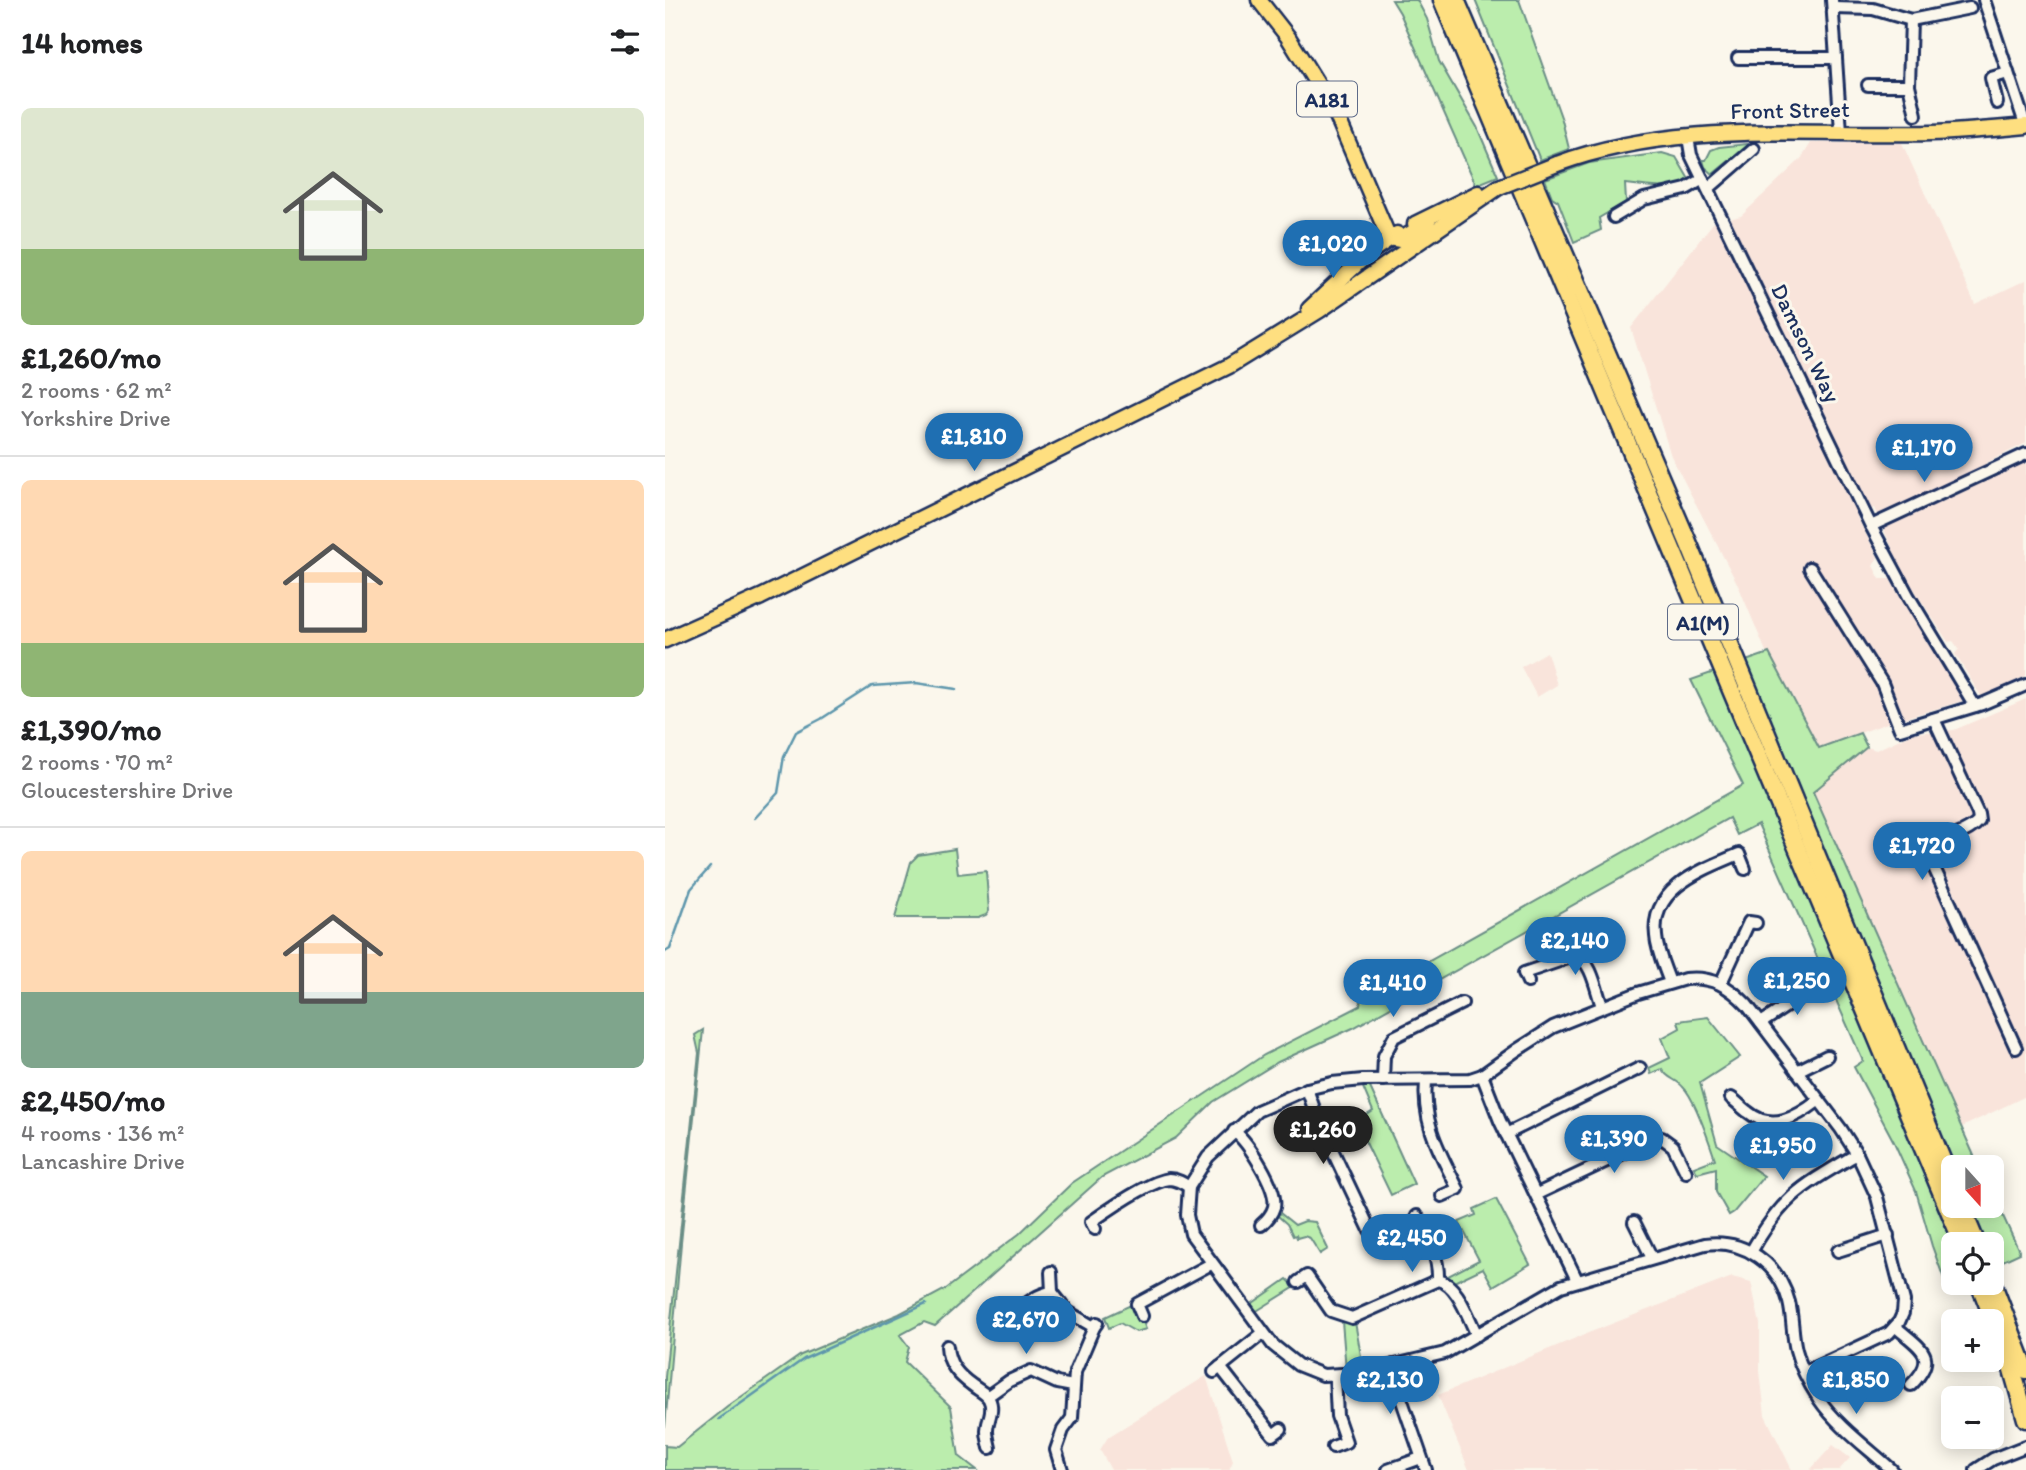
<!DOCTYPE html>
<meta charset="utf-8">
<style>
:root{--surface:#fff;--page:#f6f6f6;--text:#202124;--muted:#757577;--line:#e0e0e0;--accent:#1f6fb2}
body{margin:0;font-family:Itim,sans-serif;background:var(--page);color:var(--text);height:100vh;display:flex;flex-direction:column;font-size:26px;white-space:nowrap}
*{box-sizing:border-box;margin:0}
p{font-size:23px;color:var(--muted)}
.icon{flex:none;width:38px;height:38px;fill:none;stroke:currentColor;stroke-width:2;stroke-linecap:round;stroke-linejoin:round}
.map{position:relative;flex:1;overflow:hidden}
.side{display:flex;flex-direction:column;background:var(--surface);width:665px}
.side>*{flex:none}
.needle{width:46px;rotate:159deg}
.fabs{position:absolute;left:1276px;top:1155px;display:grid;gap:14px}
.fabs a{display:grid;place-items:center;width:63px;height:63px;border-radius:10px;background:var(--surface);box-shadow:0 4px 18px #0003;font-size:35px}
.price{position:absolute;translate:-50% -60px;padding:0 16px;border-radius:24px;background:var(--accent);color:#fff;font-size:23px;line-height:46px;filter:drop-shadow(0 2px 4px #0008)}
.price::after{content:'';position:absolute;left:50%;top:42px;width:21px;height:16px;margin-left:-10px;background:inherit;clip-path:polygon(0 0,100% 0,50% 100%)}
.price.active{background:#222;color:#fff}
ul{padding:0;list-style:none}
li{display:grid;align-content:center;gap:14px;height:371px;padding:0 21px}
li+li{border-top:2px solid var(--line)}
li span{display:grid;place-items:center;height:217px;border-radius:10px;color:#555}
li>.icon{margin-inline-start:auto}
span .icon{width:126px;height:126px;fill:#fffc;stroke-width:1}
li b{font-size:30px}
h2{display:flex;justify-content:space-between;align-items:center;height:84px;padding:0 21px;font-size:30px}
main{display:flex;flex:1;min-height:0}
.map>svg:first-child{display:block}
.built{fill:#f9e4db}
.green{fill:#bbedad;stroke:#6b8e86;stroke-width:2}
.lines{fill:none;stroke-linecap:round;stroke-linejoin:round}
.stream{stroke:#5d96ac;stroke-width:2.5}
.minor-casing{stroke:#1b2f5e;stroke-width:16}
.major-casing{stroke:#1b2f5e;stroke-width:19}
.highway-casing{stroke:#1b2f5e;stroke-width:21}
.minor{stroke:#fbf7ec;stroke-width:10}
.major{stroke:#fedf80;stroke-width:14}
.highway{stroke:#fedf80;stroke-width:16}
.major-bridge-casing{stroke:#1b2f5e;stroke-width:19;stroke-linecap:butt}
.major-bridge{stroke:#fedf80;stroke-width:14}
.labels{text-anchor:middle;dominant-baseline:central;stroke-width:6;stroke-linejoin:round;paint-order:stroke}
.shield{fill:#fbf7ec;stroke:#5e6b89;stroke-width:2}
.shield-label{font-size:21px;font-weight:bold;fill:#1b2f5e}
.street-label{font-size:23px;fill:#1b2f5e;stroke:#fbf7ec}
</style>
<main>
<section class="side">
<h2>14 homes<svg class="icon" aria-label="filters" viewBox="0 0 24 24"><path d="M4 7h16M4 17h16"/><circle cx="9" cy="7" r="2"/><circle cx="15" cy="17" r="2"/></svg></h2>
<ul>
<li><span style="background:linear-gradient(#dfe7d0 65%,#8fb573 0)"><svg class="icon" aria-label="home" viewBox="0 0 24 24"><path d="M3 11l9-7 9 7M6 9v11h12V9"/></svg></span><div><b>£1,260/mo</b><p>2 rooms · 62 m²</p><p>Yorkshire Drive</p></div></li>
<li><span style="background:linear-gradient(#ffd9b3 75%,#8fb573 0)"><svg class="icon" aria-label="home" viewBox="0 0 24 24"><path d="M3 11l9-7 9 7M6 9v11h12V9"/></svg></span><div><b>£1,390/mo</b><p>2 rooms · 70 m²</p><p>Gloucestershire Drive</p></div></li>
<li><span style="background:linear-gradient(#ffd9b3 65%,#7fa58c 0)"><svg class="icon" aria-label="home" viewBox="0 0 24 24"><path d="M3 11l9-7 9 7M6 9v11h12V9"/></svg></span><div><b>£2,450/mo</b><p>4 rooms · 136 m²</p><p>Lancashire Drive</p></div></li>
</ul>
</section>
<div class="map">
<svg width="1361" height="1470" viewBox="0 0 1361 1470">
<rect width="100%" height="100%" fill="#fbf7ec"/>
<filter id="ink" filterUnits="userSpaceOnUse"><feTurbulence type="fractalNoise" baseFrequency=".0143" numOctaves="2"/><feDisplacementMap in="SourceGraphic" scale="14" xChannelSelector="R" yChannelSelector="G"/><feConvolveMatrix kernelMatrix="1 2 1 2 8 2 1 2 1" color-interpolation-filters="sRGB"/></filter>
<g filter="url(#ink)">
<!-- built -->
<g class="built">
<polygon points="1146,143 1237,143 1310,304 1361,280 1361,443 1321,463 1329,477 1361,462 1361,676 1326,694 1316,696 1290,654 1294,649 1288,641 1283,642 1239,574 1209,508 1192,517 1213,557 1208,566 1215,579 1225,579 1236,599 1239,600 1298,701 1225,722 1154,748 1104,653 1102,654 1073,585 1006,456 966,328 1048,223 1076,216 1136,159"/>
<polygon points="882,652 892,685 872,697 856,667"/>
<polygon points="1361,699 1361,1096 1295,1128 1148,792 1202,747 1211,750 1248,733 1289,730"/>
<polygon points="1067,1277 1086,1282 1095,1324 1095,1371 1100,1415 1127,1470 804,1470 773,1395 918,1335"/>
<polygon points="541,1376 568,1461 564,1470 446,1470 435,1450 443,1437"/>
<polygon points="1168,1445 1185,1458 1174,1470 1145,1470"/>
</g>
<!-- green -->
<g class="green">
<polygon points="727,0 752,0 762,19 774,61 812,127 833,176 811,185 735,13"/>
<polygon points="810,0 854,0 897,120 904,149 875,160"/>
<polygon points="1082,144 1082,146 1048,174 1040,167 1038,160 1041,160 1046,150 1054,147"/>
<path d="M997,153L1011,157L1025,181C1010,193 978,185 960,184L961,202L934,218L936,230L909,242L893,201L887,197L880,179L924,163Z"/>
<polygon points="1104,653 1154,748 1195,733 1202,747 1148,792 1314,1167 1288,1167 1288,1206 1326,1206 1327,1192 1355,1253 1327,1266 1326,1244 1288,1244 1288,1283 1291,1283 1282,1287 1267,1246 1251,1191 1229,1142 1189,1067 1198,1061 1093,824 1072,835 1064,818 688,1028 613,1062 548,1102 511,1138 437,1177 270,1326 259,1322 235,1335 244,1347 240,1362 286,1407 294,1456 312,1470 0,1470 0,1444 0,1446 12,1447 66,1404 136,1355 234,1314 281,1289 354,1234 407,1183 599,1055 695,1006 697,990 709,992 1078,785 1026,680"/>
<polygon points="290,849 293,874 321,871 324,911 321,915 313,918 230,918 246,862 253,855"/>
<path d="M1043,1017L1075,1057L1035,1083L1052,1144L1099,1176L1069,1212L1064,1215L1051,1192V1168L1032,1173L1029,1167L1050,1159C1045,1144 1029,1097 1018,1087C1012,1079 1002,1079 997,1069L986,1074L984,1068L1005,1058L997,1038L1015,1028L1013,1021Z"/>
<polygon points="38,1030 16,1243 0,1427 0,1377 34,1053 30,1035"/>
<polygon points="697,1085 704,1085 749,1184 726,1195 691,1122 708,1111"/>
<polygon points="831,1199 865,1264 828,1286 818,1268 789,1282 783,1276 814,1260 794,1222 811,1215 809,1209"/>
<polygon points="615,1213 630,1225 640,1221 650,1222 663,1249 655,1254 645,1238 639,1236 632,1238 631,1235 628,1236 622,1224 612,1215"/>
<polygon points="622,1279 630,1287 590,1312 585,1305"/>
<polygon points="470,1303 481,1329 471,1332 455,1323 444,1328 440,1317"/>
<polygon points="677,1321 690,1322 698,1367 681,1370"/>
</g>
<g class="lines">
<!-- stream -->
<g class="stream">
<polyline points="90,818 113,793 119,756 131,732 156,719 207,686 251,683 291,689"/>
<polyline points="0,952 5,949 26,889 45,867"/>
<polyline points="54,1419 139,1359 261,1304"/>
</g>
<!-- minor casing -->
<g class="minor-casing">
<g id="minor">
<polyline points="1167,0 1176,132"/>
<polyline points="1319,0 1361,127"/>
<polyline points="1168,8 1208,9 1246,20 1305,8"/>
<polyline points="1073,58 1171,58"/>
<polyline points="1203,85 1244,85 1246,20"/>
<polyline points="1244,85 1251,115"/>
<polyline points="1332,103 1326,78 1343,73"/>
<polyline points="1023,137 1026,155 1206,526 1244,597 1310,706"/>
<polyline points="1043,189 1089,149"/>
<polyline points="949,217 979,199 1021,189 1038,179"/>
<polyline points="1206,526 1361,454"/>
<polyline points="1145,568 1217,683 1235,729 1317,704 1361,685"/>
<path d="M1269,719L1313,814L1314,821C1300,838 1269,835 1266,861L1351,1048"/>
<path d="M863,982L859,973L912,955C927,963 931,990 937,1006"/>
<path d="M1005,983C1000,968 992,952 991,936C985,888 1037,870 1074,854L1080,869"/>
<polyline points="1056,983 1084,922 1091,923"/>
<polyline points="1096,1023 1152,986"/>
<polyline points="1132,1071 1162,1056"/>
<polyline points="817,1075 835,1121 912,1280"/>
<polyline points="718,1080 719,1056 729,1037 797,1003"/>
<path d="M761,1080C757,1123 774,1151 793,1189L777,1196"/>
<polyline points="642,1089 653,1120 705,1230"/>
<path d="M1066,1098C1072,1102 1077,1108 1083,1112C1107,1132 1132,1117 1153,1101"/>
<path d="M569,1131C583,1142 613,1188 609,1207C607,1214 602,1220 596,1225"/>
<polyline points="841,1134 975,1068"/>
<polyline points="872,1194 988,1139 997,1138 1008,1146 1021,1172"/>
<path d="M752,1216C763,1237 774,1256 773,1280"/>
<polyline points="969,1222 987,1258"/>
<path d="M430,1229L426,1222C443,1210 485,1181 504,1179C512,1179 518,1183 524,1187"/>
<polyline points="1173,1251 1223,1235"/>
<path d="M1086,1252C1118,1195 1138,1186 1192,1154"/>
<polyline points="386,1272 387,1292"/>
<path d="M633,1282L642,1276L666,1311L687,1318L773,1280C793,1284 803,1318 812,1335"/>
<polyline points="336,1315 345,1320 341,1329"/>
<polyline points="477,1316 472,1304 546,1264"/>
<path d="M345,1320C356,1307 370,1294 387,1292L403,1312L429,1327"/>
<path d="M1231,1327C1255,1348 1275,1356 1246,1385"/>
<path d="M282,1346C283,1364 293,1375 307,1385C313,1390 321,1393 324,1399C330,1410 322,1420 322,1431C322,1436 324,1443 325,1448"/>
<polyline points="728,1365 735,1395 761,1470"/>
<polyline points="555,1367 608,1435 616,1429"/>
<polyline points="549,1372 598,1333"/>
<path d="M1140,1372L1224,1333L1234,1322L1238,1313L1239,1301L1212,1197L1192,1154L1176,1129L1082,1005C1064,986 1047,976 1020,979L973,993L888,1027L852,1050L817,1075L805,1079L698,1080L667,1083L642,1089L606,1105L592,1111L543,1157L524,1187L522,1215L526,1234L608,1345L633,1365L658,1375L696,1373L780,1353L896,1286L1040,1244C1080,1239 1114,1264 1124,1302C1128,1318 1127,1334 1131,1350C1135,1366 1145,1385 1154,1399C1172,1426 1203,1448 1227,1470"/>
<polyline points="323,1396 344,1381 366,1371 392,1383 408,1386"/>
<polyline points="668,1447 681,1442 672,1416 670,1375"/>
<polyline points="397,1470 391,1450 398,1430 407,1418 410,1372 429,1327 432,1323"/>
<polyline points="723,1470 756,1458"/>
<polyline points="1311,1470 1328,1459 1361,1446"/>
</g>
</g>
<!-- major casing -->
<g class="major-casing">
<g id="major">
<polyline points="594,0 623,37 672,116 724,238 734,240 763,224"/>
<path d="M892,164C1011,120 1141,136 1266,133C1297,132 1329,129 1361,126"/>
<polyline points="750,224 813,193"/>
<polyline points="644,309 705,252 732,234"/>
<polyline points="0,640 96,597 564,366 655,310 834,187"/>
</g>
</g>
<!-- highway casing -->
<g class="highway-casing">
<g id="highway">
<polyline points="777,0 1298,1244"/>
<polyline points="791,0 1023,542 1288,1186"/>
<polyline points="1296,1206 1312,1244"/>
<polyline points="1326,1279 1361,1370"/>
<polyline points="1314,1283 1344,1359 1361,1419"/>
</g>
</g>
<!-- minor -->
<use href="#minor" class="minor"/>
<!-- major -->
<use href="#major" class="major"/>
<!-- highway -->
<use href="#highway" class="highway"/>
<!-- major-bridge casing -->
<g class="major-bridge-casing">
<polyline id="major-bridge" points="834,187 892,164"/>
</g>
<!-- major-bridge -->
<use href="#major-bridge" class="major-bridge"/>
</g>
</g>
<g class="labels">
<!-- shield labels -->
<g class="shield">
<rect x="632" y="81.5" width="60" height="35" rx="5"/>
<rect x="1003" y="604.5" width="70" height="35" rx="5"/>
</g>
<g class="shield-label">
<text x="662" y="99">A181</text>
<text x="1038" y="622">A1(M)</text>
</g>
<!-- street labels -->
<g class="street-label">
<text transform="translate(1125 110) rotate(-1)">Front Street</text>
<text transform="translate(1141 343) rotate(64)">Damson Way</text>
</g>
</g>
</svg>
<div class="fabs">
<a><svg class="needle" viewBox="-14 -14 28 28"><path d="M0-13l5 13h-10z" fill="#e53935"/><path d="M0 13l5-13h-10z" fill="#757577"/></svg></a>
<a><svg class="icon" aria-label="locate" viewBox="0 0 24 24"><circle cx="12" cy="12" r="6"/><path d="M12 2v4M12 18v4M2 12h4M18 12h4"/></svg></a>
<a>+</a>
<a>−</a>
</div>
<b class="price" style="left:668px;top:280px">£1,020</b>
<b class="price" style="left:309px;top:473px">£1,810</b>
<b class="price" style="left:1259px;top:484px">£1,170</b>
<b class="price" style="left:1257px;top:882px">£1,720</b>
<b class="price" style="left:910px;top:977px">£2,140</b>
<b class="price" style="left:1132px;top:1017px">£1,250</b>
<b class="price" style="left:728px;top:1019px">£1,410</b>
<b class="price active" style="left:658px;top:1166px">£1,260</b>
<b class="price" style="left:949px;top:1175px">£1,390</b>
<b class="price" style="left:1118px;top:1182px">£1,950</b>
<b class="price" style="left:747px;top:1274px">£2,450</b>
<b class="price" style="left:361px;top:1356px">£2,670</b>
<b class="price" style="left:725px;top:1416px">£2,130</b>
<b class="price" style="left:1191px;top:1416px">£1,850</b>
</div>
</main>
